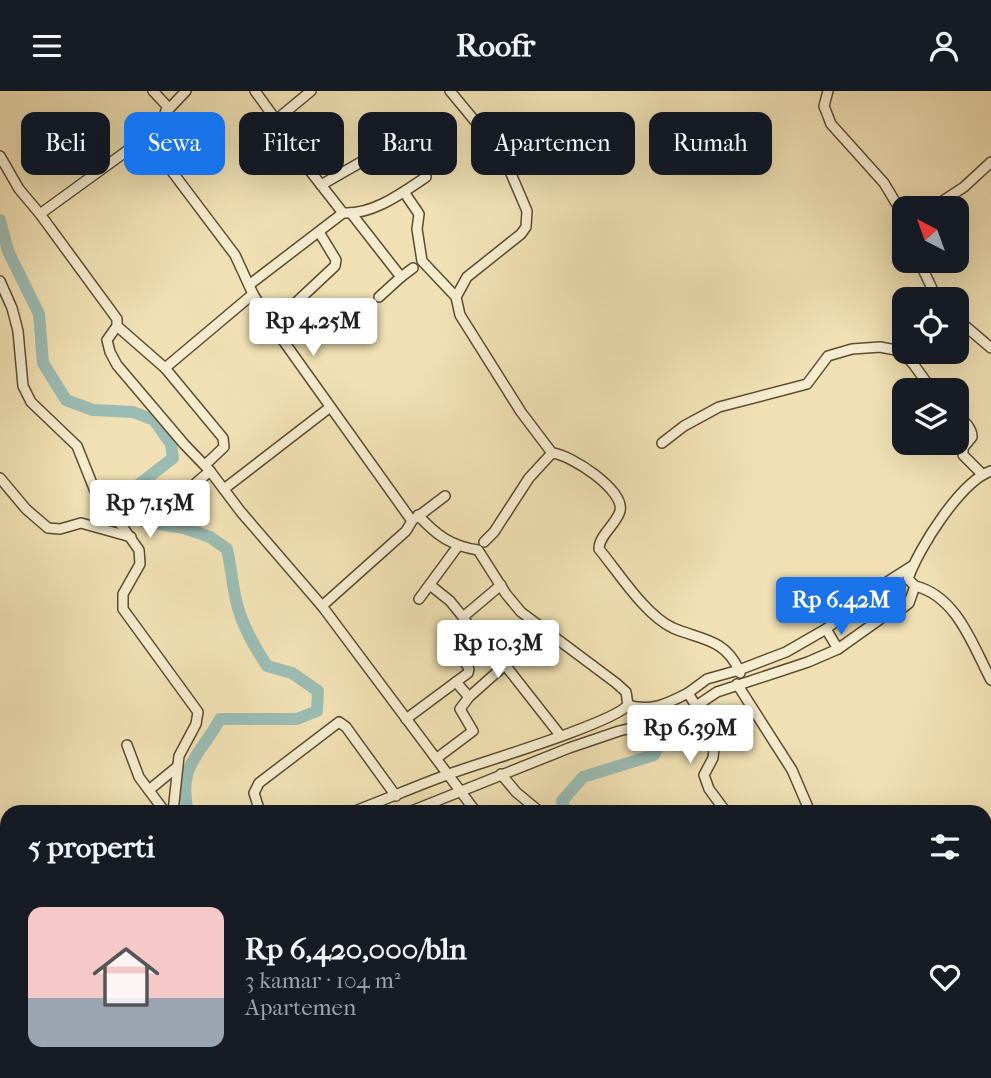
<!DOCTYPE html>
<html lang="id">
<meta charset="utf-8">
<style>
:root{--surface:#171b24;--page:#20242c;--text:#f1f3f6;--muted:#9ea1a6;--line:#363941;--accent:#1a73e8}
body{margin:0;font-family:"IM FELL French Canon",serif;background:var(--page);color:var(--text);height:100vh;display:flex;flex-direction:column;font-size:26px;white-space:nowrap}
*{box-sizing:border-box;margin:0}
p{font-size:23px;color:var(--muted)}
.icon{flex:none;width:38px;height:38px;fill:none;stroke:currentColor;stroke-width:2;stroke-linecap:round;stroke-linejoin:round}
.map{position:relative;flex:1;overflow:hidden}
.details{position:absolute;left:0px;top:714px;width:992px;height:273px;display:flex;flex-direction:column;background:var(--surface);border-radius:21px 21px 0 0;box-shadow:0 7px 28px #0002}
.details>*{flex:none}
.hud{position:absolute;left:21px;top:21px;width:950px;height:63px;display:flex;gap:14px}
.needle{width:46px;rotate:319deg}
.controls{position:absolute;left:892px;top:105px;display:grid;gap:14px}
.controls a{display:grid;place-items:center;width:77px;height:77px;border-radius:14px;background:var(--surface);box-shadow:0 7px 28px #0002;font-size:35px}
.price{position:absolute;translate:-50% -60px;padding:0 16px;border-radius:7px;background:#fff;color:#222;font-size:23px;line-height:46px;filter:drop-shadow(0 2px 4px #0008)}
.price::after{content:'';position:absolute;left:50%;top:42px;width:21px;height:16px;margin-left:-10px;background:inherit;clip-path:polygon(0 0,100% 0,50% 100%)}
.price.active{background:var(--accent);color:#fff}
ul{padding:0;list-style:none}
li{display:flex;align-items:center;gap:21px;height:175px;padding:0 28px}
li+li{border-top:2px solid var(--line)}
li span{display:grid;place-items:center;flex:none;width:196px;height:140px;border-radius:14px;color:#555}
li>.icon{margin-inline-start:auto}
span .icon{width:84px;height:84px;fill:#fffc;stroke-width:1}
li b{font-size:30px}
h2{display:flex;justify-content:space-between;align-items:center;height:84px;padding:0 28px;font-size:30px}
.chip{padding:0 24px;border-radius:14px;background:var(--surface);box-shadow:0 7px 28px #0002;font-size:24px;line-height:63px}
.chip.active{background:var(--accent);color:#fff}
header{display:flex;justify-content:space-between;align-items:center;height:91px;padding:0 28px;background:var(--surface);font-size:32px;font-weight:700}
.map>svg:first-child{display:block}
.lines{fill:none;stroke-linecap:round;stroke-linejoin:round}
.river{stroke:#9bbcb3;stroke-width:12}
.minor-casing{stroke:#5c4c30;stroke-width:12}
.minor{stroke:#f5ebce;stroke-width:9}
</style>
<header><svg class="icon" aria-label="menu" viewBox="0 0 24 24"><path d="M4 6h16M4 12h16M4 18h16"/></svg>Roofr<svg class="icon" aria-label="person" viewBox="0 0 24 24"><circle cx="12" cy="8" r="4"/><path d="M4 21q1-7 8-7t8 7"/></svg></header>
<div class="map">
<svg width="991" height="987" viewBox="0 0 991 987">
<rect width="100%" height="100%" fill="#f0e0b3"/>
<filter id="stains"><feTurbulence type="fractalNoise" baseFrequency=".00286" numOctaves="4"/><feColorMatrix values="0 0 0 0 .2 0 0 0 0 .09 0 0 0 0 .02 0 0 0 .5 -.17"/></filter>
<radialGradient id="worn" r=".72"><stop offset=".6" stop-color="#630" stop-opacity="0"/><stop offset="1" stop-color="#630" stop-opacity=".3"/></radialGradient>
<g class="lines">
<!-- river -->
<g class="river">
<path d="M0,129L8,160L39,223L43,272L66,309L93,319L133,321L154,329L171,353L173,367L137,395L122,416L142,430L184,437L210,446L227,458C231,475 232,492 236,509C241,533 254,555 267,575L292,582L318,600L317,620L297,628H220C200,665 177,674 188,721"/>
<polyline points="566,721 562,710 583,686 654,664 666,641 671,626"/>
<polyline points="0,936 7,930"/>
<polyline points="444,987 452,980"/>
</g>
<!-- minor casing -->
<g class="minor-casing">
<g id="minor">
<path d="M153,0L167,15C165,29 156,37 146,46L235,164L253,203L272,234L412,430L406,440L322,515"/>
<polyline points="255,0 276,29 311,0"/>
<polyline points="450,0 503,64 527,120 526,136 521,143 467,186 456,206"/>
<polyline points="828,0 824,15 831,33 884,92 905,127"/>
<polyline points="167,20 186,0"/>
<polyline points="276,29 293,58 343,122"/>
<polyline points="0,65 19,98 40,123 117,228 117,235 107,249 110,261 117,274 184,353 210,380 241,421 322,515 476,721"/>
<polyline points="321,94 396,51"/>
<polyline points="404,101 419,123 417,138 422,170 456,206 460,224 521,321 552,362"/>
<polyline points="932,117 964,96 991,71"/>
<polyline points="351,122 401,186 413,177"/>
<polyline points="40,123 146,46"/>
<polyline points="919,170 937,208"/>
<polyline points="0,190 12,217 18,240 23,295 31,311 77,355 97,405 122,435 139,459 140,473 123,503 123,518 198,621 196,633 179,665 173,721"/>
<path d="M249,194L343,122C373,124 402,102 426,86"/>
<polyline points="379,206 401,186"/>
<polyline points="957,228 991,257"/>
<polyline points="272,234 335,175 336,169 319,141"/>
<polyline points="117,235 165,277 223,347 224,356 205,374"/>
<polyline points="165,277 253,203"/>
<path d="M957,325C964,329 972,337 972,346L963,357V364L982,383"/>
<polyline points="662,352 684,335 719,316 807,293 828,265 852,258 880,256 901,260 914,274 932,299"/>
<polyline points="0,387 26,418 48,437 60,438 81,432 131,446"/>
<polyline points="224,398 329,317"/>
<polyline points="168,416 210,380"/>
<path d="M418,424C436,444 451,455 478,459L506,503L521,521L616,592L626,601L628,614"/>
<polyline points="416,427 445,405"/>
<path d="M484,451L494,441L529,387L552,362C570,363 625,399 620,420C616,434 599,444 599,458C619,482 645,524 673,537C701,549 724,547 739,579L786,561L826,538L890,489L912,475"/>
<polyline points="430,494 450,510 463,526"/>
<path d="M915,495L908,488C918,458 961,390 991,380"/>
<polyline points="419,508 458,455"/>
<polyline points="543,538 505,574 560,644"/>
<polyline points="826,538 838,558"/>
<polyline points="737,593 792,679 810,721"/>
<polyline points="688,602 707,588 739,579 740,582"/>
<polyline points="469,606 505,574"/>
<polyline points="696,615 714,657 713,667 704,684 709,698 726,721"/>
<polyline points="406,628 468,582 469,578 452,550 468,534 463,526 501,494"/>
<polyline points="127,654 139,686 165,721"/>
<polyline points="437,667 473,640 460,618 469,606 456,591"/>
<polyline points="501,683 516,701 540,721"/>
<polyline points="149,699 177,676"/>
<polyline points="260,721 254,702 259,692 339,631 346,636 396,705"/>
<path d="M352,721C385,709 418,694 452,682C483,671 613,632 628,614C650,621 667,613 688,602L696,615L717,601L808,571L838,558L890,521L904,516L909,512L915,495C957,505 973,555 991,589"/>
<polyline points="409,721 569,657 619,640 648,633 657,624 655,617"/>
<polyline points="0,796 7,795"/>
<polyline points="0,923 7,917"/>
<polyline points="0,947 7,941"/>
<polyline points="296,980 310,987"/>
<polyline points="522,980 524,987"/>
<polyline points="416,987 422,980"/>
<polyline points="603,987 612,980"/>
</g>
</g>
<!-- minor -->
<use href="#minor" class="minor"/>
</g>
<rect width="100%" height="100%" filter="url(#stains)"/>
<rect width="100%" height="100%" fill="url(#worn)"/>
</svg>
<div class="controls">
<a><svg class="needle" viewBox="-14 -14 28 28"><path d="M0-13l5 13h-10z" fill="#e53935"/><path d="M0 13l5-13h-10z" fill="#9ea1a6"/></svg></a>
<a><svg class="icon" aria-label="locate" viewBox="0 0 24 24"><circle cx="12" cy="12" r="6"/><path d="M12 2v4M12 18v4M2 12h4M18 12h4"/></svg></a>
<a><svg class="icon" aria-label="layers" viewBox="0 0 24 24"><path d="M12 4l9 5-9 5-9-5zM3 14l9 5 9-5"/></svg></a>
</div>
<b class="price" style="left:313px;top:267px">Rp 4.25M</b>
<b class="price" style="left:150px;top:449px">Rp 7.15M</b>
<b class="price active" style="left:841px;top:546px">Rp 6.42M</b>
<b class="price" style="left:498px;top:589px">Rp 10.3M</b>
<b class="price" style="left:690px;top:674px">Rp 6.39M</b>
<div class="hud">
<a class="chip">Beli</a>
<a class="chip active">Sewa</a>
<a class="chip">Filter</a>
<a class="chip">Baru</a>
<a class="chip">Apartemen</a>
<a class="chip">Rumah</a>
</div>
<section class="details">
<h2>5 properti<svg class="icon" aria-label="filters" viewBox="0 0 24 24"><path d="M4 7h16M4 17h16"/><circle cx="9" cy="7" r="2"/><circle cx="15" cy="17" r="2"/></svg></h2>
<ul>
<li><span style="background:linear-gradient(#f6c9c9 65%,#9aa5b1 0)"><svg class="icon" aria-label="home" viewBox="0 0 24 24"><path d="M3 11l9-7 9 7M6 9v11h12V9"/></svg></span><div><b>Rp 6,420,000/bln</b><p>3 kamar · 104 m²</p><p>Apartemen</p></div><svg class="icon" aria-label="heart" viewBox="0 0 24 24"><path d="M12 20l-8-8c-3-5 5-10 8-4 3-6 11-1 8 4z"/></svg></li>
</ul>
</section>
</div>
